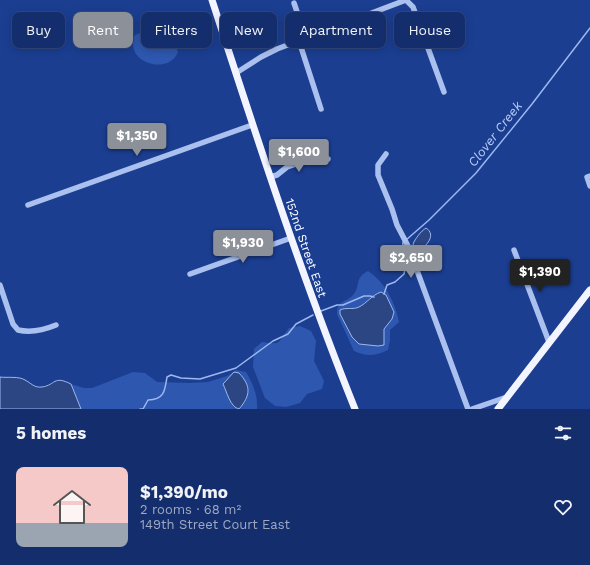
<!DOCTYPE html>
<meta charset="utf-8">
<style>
:root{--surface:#142e6d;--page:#213a75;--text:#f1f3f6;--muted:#9da8c2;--line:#334a80;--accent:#8c9099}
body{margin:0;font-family:"Work Sans",sans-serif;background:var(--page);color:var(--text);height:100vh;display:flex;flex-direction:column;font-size:15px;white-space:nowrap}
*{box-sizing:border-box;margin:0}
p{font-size:13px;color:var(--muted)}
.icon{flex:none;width:22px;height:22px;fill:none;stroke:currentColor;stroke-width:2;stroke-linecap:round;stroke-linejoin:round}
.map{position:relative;height:409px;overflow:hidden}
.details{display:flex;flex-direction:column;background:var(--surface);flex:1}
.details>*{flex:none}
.top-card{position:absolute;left:12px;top:12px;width:566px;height:36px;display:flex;gap:8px}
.price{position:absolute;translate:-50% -34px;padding:0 9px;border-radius:4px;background:var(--accent);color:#fff;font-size:13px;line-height:26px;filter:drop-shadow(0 1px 2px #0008)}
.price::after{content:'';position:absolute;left:50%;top:24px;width:12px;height:9px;margin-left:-6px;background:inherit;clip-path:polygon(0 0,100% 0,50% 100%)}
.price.active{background:#222;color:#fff}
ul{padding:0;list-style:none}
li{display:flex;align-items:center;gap:12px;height:100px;padding:0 16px}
li span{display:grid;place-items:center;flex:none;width:112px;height:80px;border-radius:8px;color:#555}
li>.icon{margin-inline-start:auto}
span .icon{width:48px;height:48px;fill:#fffc;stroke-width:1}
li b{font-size:17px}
h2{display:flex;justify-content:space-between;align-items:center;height:48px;padding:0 16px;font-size:17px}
.chip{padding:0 14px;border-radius:8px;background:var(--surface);box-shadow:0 2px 10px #0003,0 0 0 1px var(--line);font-size:14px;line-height:36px}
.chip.active{background:var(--accent);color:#fff}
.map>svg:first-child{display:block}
.green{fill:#2e57af}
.water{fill:#2c4684;stroke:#9db8f0}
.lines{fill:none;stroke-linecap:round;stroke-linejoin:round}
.stream{stroke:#9db8f0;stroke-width:1.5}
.minor{stroke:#aac0ee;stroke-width:5.5}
.major{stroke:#f2f5ff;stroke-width:7}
.labels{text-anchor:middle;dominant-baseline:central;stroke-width:3;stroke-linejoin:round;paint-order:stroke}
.street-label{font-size:12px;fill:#fff;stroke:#1b3e91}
.water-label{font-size:13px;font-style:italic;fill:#b6caf5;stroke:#1b3e91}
</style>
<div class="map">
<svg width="590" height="409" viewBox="0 0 590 409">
<rect width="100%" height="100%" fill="#1b3e91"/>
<!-- green -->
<g class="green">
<polygon points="183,13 187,23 173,28 169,18"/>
<path d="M164,23L167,24L178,52C169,76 123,63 135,35Z"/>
<path d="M368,271C385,282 395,302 399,322L390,330V340L388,350C375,356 367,357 354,351L337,314C337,300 346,303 353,295C361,286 354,278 368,271Z"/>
<path d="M300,326L311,331L316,341L314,361L324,381L322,389L307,394L300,403L286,407L275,406L265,398L253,367L254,349L262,342C283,345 277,343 289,328Z"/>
<path d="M236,370L246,372C253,384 258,395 257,409H81L71,384L84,388H92L133,372L145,373L157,382L190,383L208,382L227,376Z"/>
</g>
<!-- water -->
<g class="water">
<path d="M426,228C437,235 426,247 418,251L415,250L413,244C415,239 421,231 426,228Z"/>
<path d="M381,292L386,295L394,312L392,319L384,329V345L378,346L359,344L352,337L340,314V310C346,307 353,310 359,307C367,303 372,295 381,292Z"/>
<path d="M234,372L239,373C251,386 251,395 239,409C230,407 227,392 223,384Z"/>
<path d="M0,377C7,378 19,376 25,380C31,383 34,388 42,387C56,385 53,375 71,384L81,409H0Z"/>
</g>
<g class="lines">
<!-- stream -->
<g class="stream">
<polyline points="406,240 429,220 476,173 532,104 590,28"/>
<path d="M384,294L387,285L395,282L404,274C407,264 402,253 403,242"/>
<polyline points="321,311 337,305 343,305 364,296 370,296 374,297"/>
<path d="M140,409H143L148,400C164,400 165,391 167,377L171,375L181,378L200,379L236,368L273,341L288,334L296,324L313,315"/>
</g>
<!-- minor -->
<g class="minor">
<polyline points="406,0 413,7 444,92"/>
<polyline points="294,3 306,38"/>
<polyline points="299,41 321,109"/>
<polyline points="236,73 261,57 277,49 406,0"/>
<polyline points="386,154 378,165 378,175 392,209 397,225 408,246 468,409"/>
<polyline points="590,176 587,177 590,186"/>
<polyline points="270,177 277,175 287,167 315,158 328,159"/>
<polyline points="28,205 252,125"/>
<polyline points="514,250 549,342"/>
<polyline points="190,274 291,238"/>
<path d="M0,285L13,324L18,330C31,333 44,330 56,325"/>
<polyline points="472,409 507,397"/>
</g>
<!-- major -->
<g class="major">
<path d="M212,0C257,138 301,275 355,409"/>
<polyline points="498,409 590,290"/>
</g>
</g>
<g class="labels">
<!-- street labels -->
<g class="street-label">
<text transform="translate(306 248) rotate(71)">152nd Street East</text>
</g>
<!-- water labels -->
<g class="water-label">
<text transform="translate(495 134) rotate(-52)">Clover Creek</text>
</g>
</g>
</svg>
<b class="price" style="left:137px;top:157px">$1,350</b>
<b class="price" style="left:299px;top:173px">$1,600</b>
<b class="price" style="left:243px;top:264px">$1,930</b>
<b class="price" style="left:411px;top:279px">$2,650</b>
<b class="price active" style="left:540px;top:293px">$1,390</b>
<div class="top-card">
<a class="chip">Buy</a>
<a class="chip active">Rent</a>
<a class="chip">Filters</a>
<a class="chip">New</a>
<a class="chip">Apartment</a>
<a class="chip">House</a>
</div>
</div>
<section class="details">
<h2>5 homes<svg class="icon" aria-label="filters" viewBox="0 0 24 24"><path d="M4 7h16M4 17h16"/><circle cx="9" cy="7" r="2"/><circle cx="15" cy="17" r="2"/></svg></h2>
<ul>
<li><span style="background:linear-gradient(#f6c9c9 70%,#9aa5b1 0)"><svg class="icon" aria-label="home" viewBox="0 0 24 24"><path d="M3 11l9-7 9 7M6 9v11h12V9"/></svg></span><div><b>$1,390/mo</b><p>2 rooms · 68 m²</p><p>149th Street Court East</p></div><svg class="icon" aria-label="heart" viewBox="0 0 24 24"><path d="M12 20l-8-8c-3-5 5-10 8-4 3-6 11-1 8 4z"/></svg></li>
</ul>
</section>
